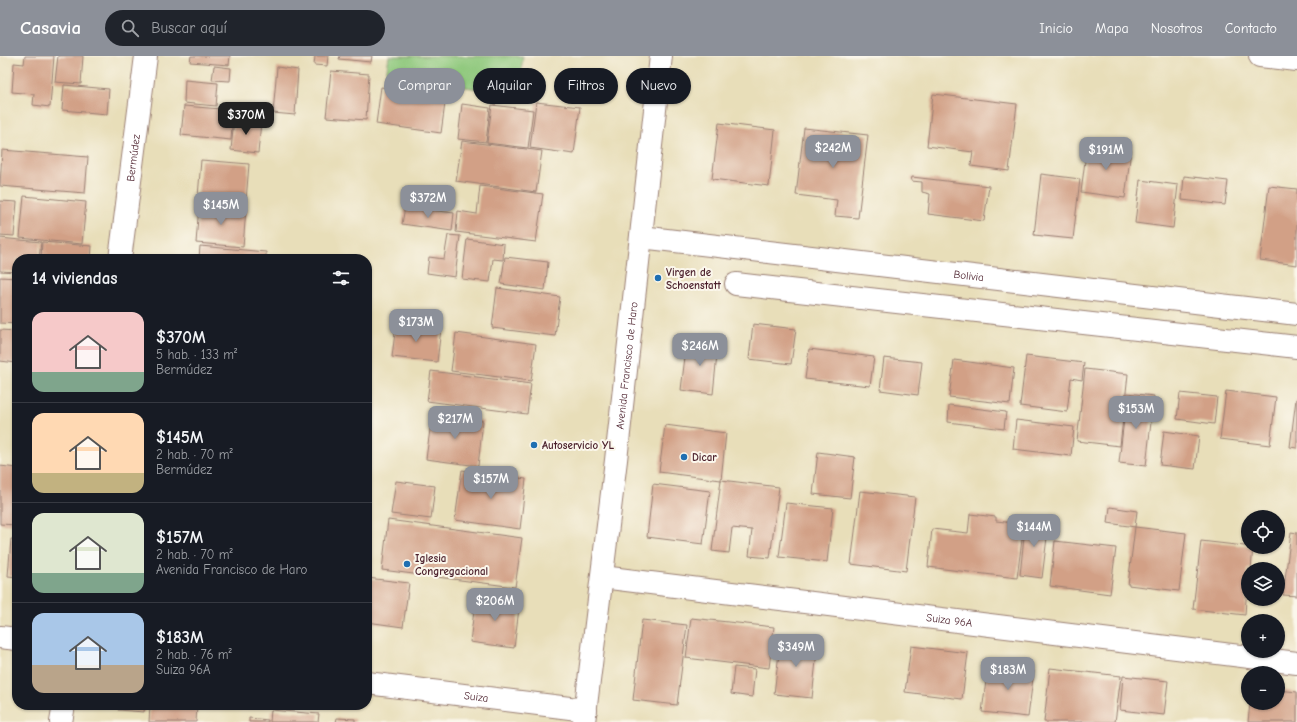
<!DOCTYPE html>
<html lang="es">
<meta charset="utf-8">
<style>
:root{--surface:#171b24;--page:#20242c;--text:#f1f3f6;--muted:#9ea1a6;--line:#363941;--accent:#8c9099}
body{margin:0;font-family:"Comic Neue",sans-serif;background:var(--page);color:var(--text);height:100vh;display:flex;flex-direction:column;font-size:15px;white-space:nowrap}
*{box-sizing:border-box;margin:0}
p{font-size:13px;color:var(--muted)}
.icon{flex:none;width:22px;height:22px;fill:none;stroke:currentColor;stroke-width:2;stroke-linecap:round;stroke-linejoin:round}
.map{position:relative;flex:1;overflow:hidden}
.details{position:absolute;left:12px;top:198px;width:360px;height:456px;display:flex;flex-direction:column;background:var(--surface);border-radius:16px;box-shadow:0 1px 3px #0004}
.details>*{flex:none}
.hud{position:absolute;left:384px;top:12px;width:380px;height:36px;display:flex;gap:8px}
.fabs{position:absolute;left:1241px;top:454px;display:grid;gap:8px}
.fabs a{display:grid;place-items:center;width:44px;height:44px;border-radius:50%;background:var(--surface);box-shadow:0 1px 3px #0004;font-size:20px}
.price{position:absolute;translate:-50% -34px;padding:0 9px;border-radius:8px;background:var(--accent);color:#fff;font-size:13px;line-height:26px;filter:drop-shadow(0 1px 2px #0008)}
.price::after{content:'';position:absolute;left:50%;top:24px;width:12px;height:9px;margin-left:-6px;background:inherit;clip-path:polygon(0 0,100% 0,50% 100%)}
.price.selected{background:#222;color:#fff}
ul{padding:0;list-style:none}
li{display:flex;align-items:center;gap:12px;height:100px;padding:0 20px}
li+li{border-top:1px solid var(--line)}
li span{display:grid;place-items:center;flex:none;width:112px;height:80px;border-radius:12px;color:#555}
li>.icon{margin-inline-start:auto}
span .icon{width:48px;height:48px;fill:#fffc;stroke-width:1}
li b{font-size:17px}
h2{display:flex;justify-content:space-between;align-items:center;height:48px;padding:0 20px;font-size:17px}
.tag{padding:0 14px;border-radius:18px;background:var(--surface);box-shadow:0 1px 3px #0004;font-size:14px;line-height:36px}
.tag.selected{background:var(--accent);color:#fff}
header{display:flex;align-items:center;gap:24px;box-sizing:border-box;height:56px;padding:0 20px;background:var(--accent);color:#fff}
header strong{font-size:19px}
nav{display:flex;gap:22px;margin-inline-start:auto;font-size:14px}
.search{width:280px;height:36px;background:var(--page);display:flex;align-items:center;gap:10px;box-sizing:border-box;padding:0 14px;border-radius:22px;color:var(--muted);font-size:15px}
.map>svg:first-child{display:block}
.green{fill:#8ec87c;stroke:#6c7454}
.building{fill:#d2a086}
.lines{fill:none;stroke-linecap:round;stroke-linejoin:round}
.minor-casing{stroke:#997e72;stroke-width:24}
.secondary-casing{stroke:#997e72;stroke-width:24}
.primary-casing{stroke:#997e72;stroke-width:24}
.minor{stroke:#fff;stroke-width:22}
.secondary{stroke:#fff;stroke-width:22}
.primary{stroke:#fff;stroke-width:22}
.poi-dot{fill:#1f6fb2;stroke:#fbf7ec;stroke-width:1.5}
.labels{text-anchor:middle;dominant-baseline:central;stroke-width:4;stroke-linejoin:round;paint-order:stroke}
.street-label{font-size:11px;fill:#4a1f2b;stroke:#fbf7ec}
.poi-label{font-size:11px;font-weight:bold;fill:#4a1f2b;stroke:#fbf7ec;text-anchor:start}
</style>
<header>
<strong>Casavia</strong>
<div class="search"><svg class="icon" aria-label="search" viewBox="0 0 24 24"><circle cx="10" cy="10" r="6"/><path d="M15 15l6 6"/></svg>Buscar aquí</div>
<nav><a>Inicio</a><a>Mapa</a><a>Nosotros</a><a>Contacto</a></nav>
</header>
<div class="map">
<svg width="1297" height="666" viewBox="0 0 1297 666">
<rect width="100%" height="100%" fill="#fbf7ec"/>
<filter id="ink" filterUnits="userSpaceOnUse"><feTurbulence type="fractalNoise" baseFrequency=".025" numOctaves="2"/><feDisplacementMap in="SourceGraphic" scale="8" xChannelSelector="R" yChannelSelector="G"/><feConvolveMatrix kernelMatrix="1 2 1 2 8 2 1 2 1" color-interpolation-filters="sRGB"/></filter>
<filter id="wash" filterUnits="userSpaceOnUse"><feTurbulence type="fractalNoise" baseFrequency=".012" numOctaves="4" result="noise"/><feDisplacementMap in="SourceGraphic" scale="16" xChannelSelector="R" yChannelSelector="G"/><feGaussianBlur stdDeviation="0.9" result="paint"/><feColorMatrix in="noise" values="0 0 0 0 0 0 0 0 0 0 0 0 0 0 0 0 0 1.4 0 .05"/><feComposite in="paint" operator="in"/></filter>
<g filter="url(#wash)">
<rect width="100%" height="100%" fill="#e8deb9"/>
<!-- green -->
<polygon class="green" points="389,0 523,0 518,39 386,19"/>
<g id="blocks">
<!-- building -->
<g class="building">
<polygon points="25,0 54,0 50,51 33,49 34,38 12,36 14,7 24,8"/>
<polygon points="58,0 83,0 81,28 55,26"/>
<polygon points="191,0 230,0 229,9 190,6"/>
<polygon points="315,0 328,0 327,10 314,9"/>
<polygon points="340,0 372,0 371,6 339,3"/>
<polygon points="214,10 231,12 230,25 212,24"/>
<polygon points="277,11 298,14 295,59 273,57"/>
<polygon points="331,15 369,18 366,64 326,61"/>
<polygon points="185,24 218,27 216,50 184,47"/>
<polygon points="64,29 109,33 107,58 62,54"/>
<polygon points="381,31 446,40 441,77 376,68"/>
<polygon points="933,38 1017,48 1009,115 971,110 973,96 927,90"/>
<polygon points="536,46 580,51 574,98 530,92"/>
<polygon points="462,48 490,52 486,86 458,83"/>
<polygon points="492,49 533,54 528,92 487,87"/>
<polygon points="184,50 233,54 231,84 181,79"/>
<polygon points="234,63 261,66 258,97 231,94"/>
<polygon points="719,67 775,74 769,130 712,123"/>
<polygon points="804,72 868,79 858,162 835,160 837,144 796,139"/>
<polygon points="462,85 542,95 536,136 456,125"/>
<polygon points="1087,89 1131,94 1125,142 1081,136"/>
<polygon points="2,94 88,101 85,137 0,130"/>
<polygon points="201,104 249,108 246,145 198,141"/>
<polygon points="1041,118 1080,123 1073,183 1034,179"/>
<polygon points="1184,120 1228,125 1225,149 1182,144"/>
<polygon points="912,121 989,130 984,165 928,158 930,138 922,136 922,126 911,125"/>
<polygon points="1140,124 1178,129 1173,172 1135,167"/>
<polygon points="480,130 543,138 536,186 456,176 458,155 477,158"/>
<polygon points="1269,130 1297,133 1297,209 1260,204"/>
<polygon points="24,140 86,146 82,188 20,182"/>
<polygon points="0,145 17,146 14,180 0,179"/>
<polygon points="199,149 246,153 243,191 196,187"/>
<polygon points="405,151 454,157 452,175 402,168"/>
<polygon points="448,179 460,180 455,221 427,217 429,201 444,203"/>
<polygon points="0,182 41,186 39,203 17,203 17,216 0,215"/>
<polygon points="467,183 504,188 503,204 493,203 490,226 462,223"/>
<polygon points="42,186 92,190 91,203 41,203"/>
<polygon points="200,190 266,196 266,203 199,203"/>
<polygon points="505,201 548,206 545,234 501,228"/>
<polygon points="0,221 17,222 17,268 0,267"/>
<polygon points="497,232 560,241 555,280 492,272"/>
<polygon points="396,268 441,273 437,306 392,301"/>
<polygon points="753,268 796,273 791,308 749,303"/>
<polygon points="0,274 17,275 17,307 0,305"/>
<polygon points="456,277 536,288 531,325 451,315"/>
<polygon points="687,284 718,289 713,338 681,334"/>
<polygon points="809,293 874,301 870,330 805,323"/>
<polygon points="1026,300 1084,307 1082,324 1071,322 1067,356 1020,350"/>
<polygon points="884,302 922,306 918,339 880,334"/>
<polygon points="954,304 1014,312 1010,348 949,341"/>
<polygon points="1085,313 1128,318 1120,390 1077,385"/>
<polygon points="431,315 531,328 527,358 427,345"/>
<polygon points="1226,335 1276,341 1270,389 1220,383"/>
<polygon points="1127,337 1154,340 1146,410 1119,407"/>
<polygon points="1180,337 1217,341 1214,368 1177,363"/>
<polygon points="1296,343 1297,343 1297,392 1290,391"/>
<polygon points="949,349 1006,356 1004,373 948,366"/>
<polygon points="432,359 483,365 478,410 426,403"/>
<polygon points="1016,364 1074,371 1071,400 1013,393"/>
<polygon points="665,369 726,377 721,424 659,416"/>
<polygon points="1164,375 1199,380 1195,413 1160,409"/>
<polygon points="818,396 855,401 850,442 813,438"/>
<polygon points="0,410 17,412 17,469 0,468"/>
<polygon points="462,414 526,423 520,473 455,464"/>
<polygon points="721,424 779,431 770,502 749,500 752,474 732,472 729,497 712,495"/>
<polygon points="396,425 435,430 431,463 391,458"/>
<polygon points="653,428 710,435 703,488 647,481"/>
<polygon points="860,435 915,441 906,515 851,508"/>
<polygon points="786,447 833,452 827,506 779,501"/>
<polygon points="1110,451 1137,455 1135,471 1186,477 1179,535 1128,529 1135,471 1108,467"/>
<polygon points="970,458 996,461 996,465 1024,468 1017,522 928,511 932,473 968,477"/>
<polygon points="1026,462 1049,465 1042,522 1020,519"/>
<polygon points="388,464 522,482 515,531 382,514"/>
<polygon points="1291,476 1297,477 1297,540 1283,539"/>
<polygon points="11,483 17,483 17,521 8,520"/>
<polygon points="1055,485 1116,492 1110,538 1050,530"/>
<polygon points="1201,485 1253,491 1251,513 1248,513 1245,559 1193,553"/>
<polygon points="367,522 409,527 403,571 367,566"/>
<polygon points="476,539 520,545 514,592 470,586"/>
<polygon points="691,562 774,571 769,612 686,602"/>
<polygon points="642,564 687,569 677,649 633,644"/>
<polygon points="781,581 818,586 812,642 774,638"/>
<polygon points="911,590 968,597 962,643 905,636"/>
<polygon points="988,609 1034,615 1028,661 982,656"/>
<polygon points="734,611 755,613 752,641 731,638"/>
<polygon points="1050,612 1121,620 1115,666 1044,666"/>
<polygon points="1123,620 1168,625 1164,659 1120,654"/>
<polygon points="1278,634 1297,636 1297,666 1248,666 1250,647 1278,647"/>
<polygon points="118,649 145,649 144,656 118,654"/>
<polygon points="150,649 197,649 196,666 149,666"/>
<polygon points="271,654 319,658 318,666 270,666"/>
<polygon points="249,662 268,664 268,666 249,666"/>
<polygon points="337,662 355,663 355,666 336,666"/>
</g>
</g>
</g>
<g filter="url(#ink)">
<use href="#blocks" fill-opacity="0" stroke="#997e72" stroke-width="1"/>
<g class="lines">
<!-- minor casing -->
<g class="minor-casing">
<g id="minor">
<path id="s1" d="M641,181L1297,258"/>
<path id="s2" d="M120,203L146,0"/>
<polyline points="736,228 1297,291"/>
<path id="s3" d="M602,521L1297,607"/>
<polyline points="0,581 17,583"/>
<path id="s4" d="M367,627L586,654"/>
<polyline points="61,666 64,649"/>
</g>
</g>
<!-- secondary casing -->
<g class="secondary-casing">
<polyline id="secondary" points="1260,0 1297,4"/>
</g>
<!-- primary casing -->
<g class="primary-casing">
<g id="primary">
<path id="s5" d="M584,666L616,404L661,0"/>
</g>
</g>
<!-- minor -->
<use href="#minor" class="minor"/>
<!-- secondary -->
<use href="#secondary" class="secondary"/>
<!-- primary -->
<use href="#primary" class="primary"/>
</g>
</g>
<!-- markers -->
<g class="poi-dot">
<circle cx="658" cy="222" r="4"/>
<circle cx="534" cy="389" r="4"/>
<circle cx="684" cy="401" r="4"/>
<circle cx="407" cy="508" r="4"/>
</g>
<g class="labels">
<!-- street labels -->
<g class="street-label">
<text stroke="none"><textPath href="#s2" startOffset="102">Bermúdez</textPath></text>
<text stroke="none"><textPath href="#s1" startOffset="330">Bolivia</textPath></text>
<text stroke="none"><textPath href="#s5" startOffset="359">Avenida Francisco de Haro</textPath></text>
<text stroke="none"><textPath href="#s3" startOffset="350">Suiza 96A</textPath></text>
<text stroke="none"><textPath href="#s4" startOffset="110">Suiza</textPath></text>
</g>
<!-- poi labels -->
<g class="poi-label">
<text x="666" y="216">Virgen de<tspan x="666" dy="13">Schoenstatt</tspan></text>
<text x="542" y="389">Autoservicio YL</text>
<text x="692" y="401">Dicar</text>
<text x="415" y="502">Iglesia<tspan x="415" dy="13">Congregacional</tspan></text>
</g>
</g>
</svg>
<div class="fabs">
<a><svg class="icon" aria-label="locate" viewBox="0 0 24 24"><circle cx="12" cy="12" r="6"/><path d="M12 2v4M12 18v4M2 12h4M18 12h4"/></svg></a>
<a><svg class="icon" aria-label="layers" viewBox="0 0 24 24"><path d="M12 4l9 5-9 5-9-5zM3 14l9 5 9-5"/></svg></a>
<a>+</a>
<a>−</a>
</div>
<b class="price selected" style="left:246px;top:80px">$370M</b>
<b class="price" style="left:833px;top:113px">$242M</b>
<b class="price" style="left:1106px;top:115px">$191M</b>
<b class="price" style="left:428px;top:163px">$372M</b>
<b class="price" style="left:221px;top:170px">$145M</b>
<b class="price" style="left:416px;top:287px">$173M</b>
<b class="price" style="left:700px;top:311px">$246M</b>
<b class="price" style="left:1136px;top:374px">$153M</b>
<b class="price" style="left:455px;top:384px">$217M</b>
<b class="price" style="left:491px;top:444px">$157M</b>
<b class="price" style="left:1034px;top:492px">$144M</b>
<b class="price" style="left:495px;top:566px">$206M</b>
<b class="price" style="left:796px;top:612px">$349M</b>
<b class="price" style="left:1008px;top:635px">$183M</b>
<div class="hud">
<a class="tag selected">Comprar</a>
<a class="tag">Alquilar</a>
<a class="tag">Filtros</a>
<a class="tag">Nuevo</a>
</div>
<section class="details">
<h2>14 viviendas<svg class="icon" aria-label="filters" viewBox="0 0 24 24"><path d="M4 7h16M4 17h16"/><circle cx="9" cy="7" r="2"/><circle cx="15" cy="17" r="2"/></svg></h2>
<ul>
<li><span style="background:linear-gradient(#f6c9c9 75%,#7fa58c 0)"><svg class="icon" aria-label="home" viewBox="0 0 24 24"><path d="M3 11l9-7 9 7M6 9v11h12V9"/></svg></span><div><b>$370M</b><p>5 hab. · 133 m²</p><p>Bermúdez</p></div></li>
<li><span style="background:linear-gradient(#ffd9b3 75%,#c2b280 0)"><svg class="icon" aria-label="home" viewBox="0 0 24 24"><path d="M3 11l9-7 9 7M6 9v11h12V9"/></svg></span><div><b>$145M</b><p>2 hab. · 70 m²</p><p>Bermúdez</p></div></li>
<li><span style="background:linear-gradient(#dfe7d0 75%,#7fa58c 0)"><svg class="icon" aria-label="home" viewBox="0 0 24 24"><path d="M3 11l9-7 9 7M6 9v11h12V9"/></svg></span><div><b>$157M</b><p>2 hab. · 70 m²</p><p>Avenida Francisco de Haro</p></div></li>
<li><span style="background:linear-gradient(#a9c7e8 65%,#b9a48a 0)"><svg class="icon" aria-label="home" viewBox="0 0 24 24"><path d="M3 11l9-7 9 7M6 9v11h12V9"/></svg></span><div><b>$183M</b><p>2 hab. · 76 m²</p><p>Suiza 96A</p></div></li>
</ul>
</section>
</div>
